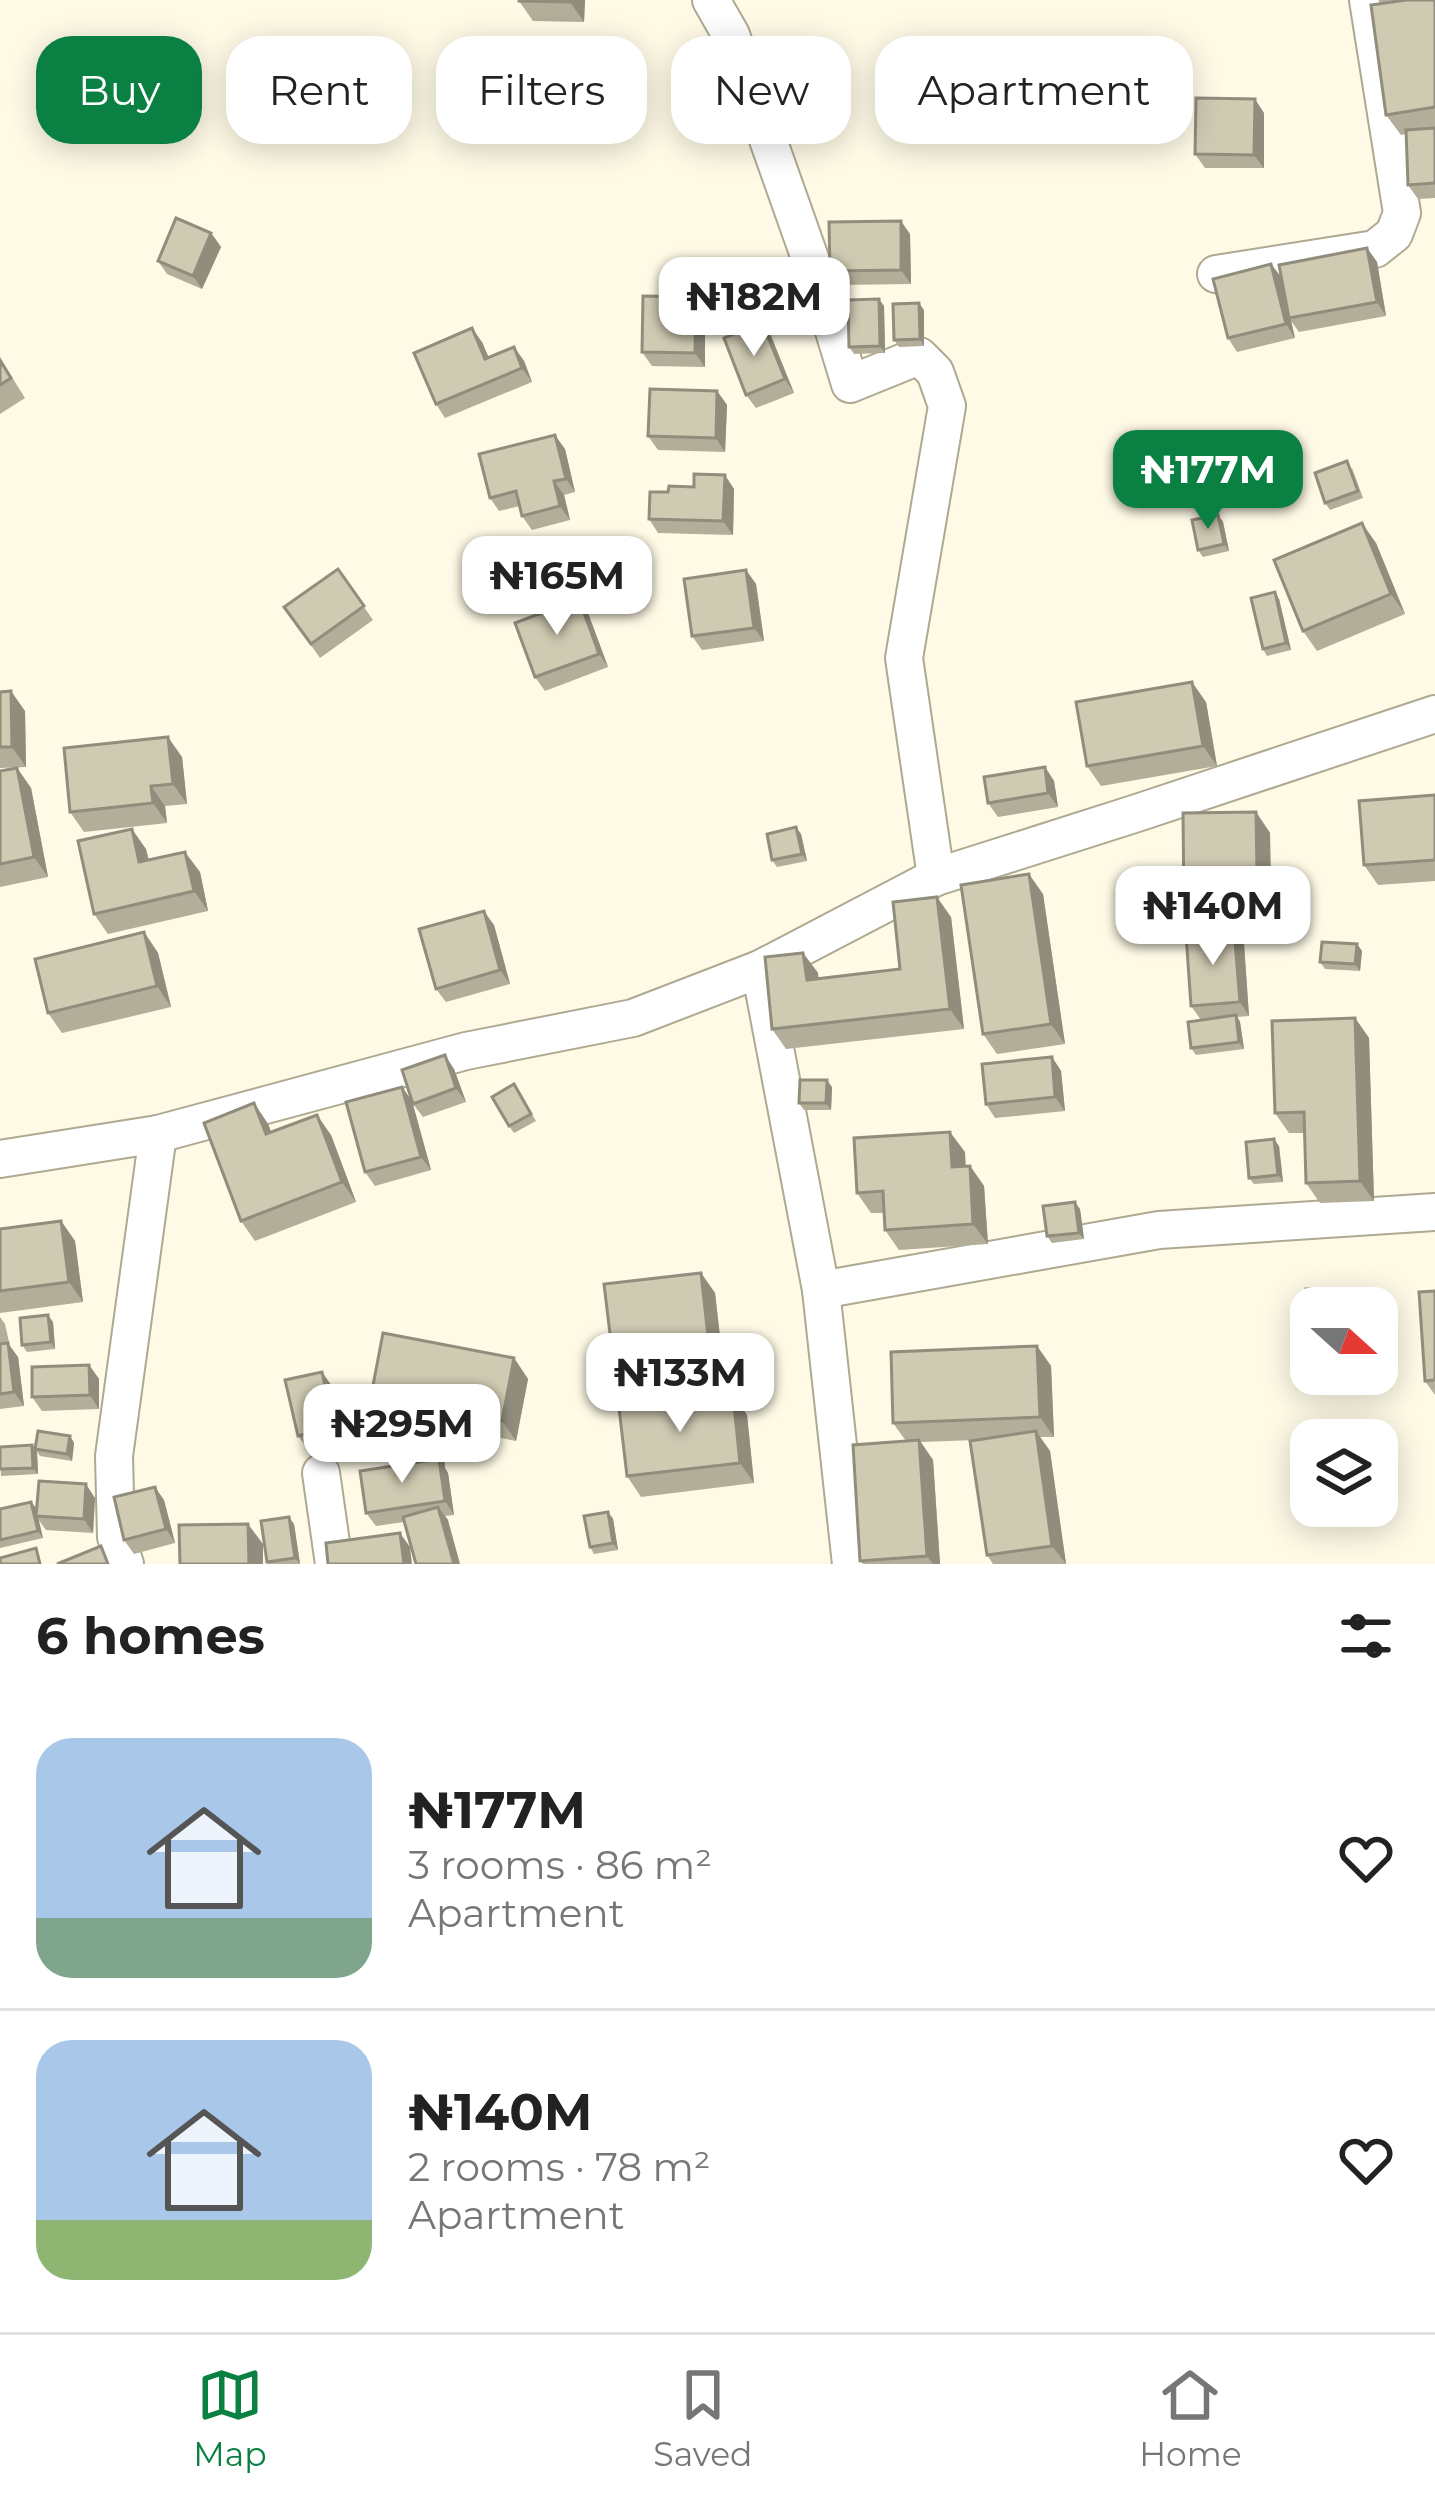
<!DOCTYPE html>
<meta charset="utf-8">
<style>
:root{--surface:#fff;--page:#f2f2f2;--text:#222;--muted:#767676;--line:#e0e0e0;--accent:#0b8043}
body{margin:0;font-family:Montserrat,sans-serif;background:var(--page);color:var(--text);height:100vh;display:flex;flex-direction:column;font-size:45px;white-space:nowrap}
*{box-sizing:border-box;margin:0}
p{font-size:39px;color:var(--muted)}
.icon{flex:none;width:66px;height:66px;fill:none;stroke:currentColor;stroke-width:2;stroke-linecap:round;stroke-linejoin:round}
.map{position:relative;height:1564px;overflow:hidden}
.details{display:flex;flex-direction:column;background:var(--surface);flex:1}
.details>*{flex:none}
.guide{position:absolute;left:36px;top:36px;width:1365px;height:108px;display:flex;gap:24px}
.needle{width:78px;rotate:111deg}
.tools{position:absolute;left:1290px;top:1287px;display:grid;gap:24px}
.tools a{display:grid;place-items:center;width:108px;height:108px;border-radius:24px;background:var(--surface);box-shadow:0 6px 30px #0003;font-size:60px}
.price{position:absolute;translate:-50% -102px;padding:0 27px;border-radius:24px;background:#fff;color:#222;font-size:39px;line-height:78px;filter:drop-shadow(0 3px 6px #0008)}
.price::after{content:'';position:absolute;left:50%;top:72px;width:36px;height:27px;margin-left:-18px;background:inherit;clip-path:polygon(0 0,100% 0,50% 100%)}
.price.selected{background:var(--accent);color:#fff}
ul{padding:0;list-style:none}
li{display:flex;align-items:center;gap:36px;height:300px;padding:0 36px}
li+li{border-top:3px solid var(--line)}
li span{display:grid;place-items:center;flex:none;width:336px;height:240px;border-radius:36px;color:#555}
li>.icon{margin-inline-start:auto}
span .icon{width:144px;height:144px;fill:#fffc;stroke-width:1}
li b{font-size:51px}
h2{display:flex;justify-content:space-between;align-items:center;height:144px;padding:0 36px;font-size:51px}
.pill{padding:0 42px;border-radius:36px;background:var(--surface);box-shadow:0 6px 30px #0003;font-size:42px;line-height:108px}
.pill.selected{background:var(--accent);color:#fff}
.dock{display:flex;justify-content:space-around;align-items:center;height:168px;border-top:3px solid var(--line);background:var(--surface);font-size:33px;color:var(--muted)}
.dock a{display:grid;justify-items:center;gap:6px}
.dock .selected{color:var(--accent)}
.map>svg:first-child{display:block}
.lines{fill:none;stroke-linecap:round;stroke-linejoin:round}
.minor-casing{stroke:#aea991;stroke-width:40}
.minor{stroke:#fff;stroke-width:36}
.wall{fill:#b2ae99}
.shaded-wall{fill:#918d7d}
.building{fill:#cfcab2;stroke:#918d7d;stroke-width:3}
</style>
<div class="map">
<svg width="1435" height="1564" viewBox="0 0 1435 1564">
<rect width="100%" height="100%" fill="#fefae6"/>
<g class="lines">
<!-- minor casing -->
<g class="minor-casing">
<g id="minor">
<polyline points="711,0 731,35 823,295 850,384 919,356 935,372 947,406 904,658 936,877"/>
<polyline points="1216,274 1375,249 1394,234 1402,213 1368,0"/>
<polyline points="760,969 821,1290 851,1564"/>
<polyline points="0,1159 158,1134 466,1051 633,1018 760,969 936,877 1137,813 1435,714"/>
<polyline points="821,1290 1159,1230 1435,1212"/>
<polyline points="321,1473 334,1564"/>
<polyline points="125,1564 116,1537 114,1456 158,1134"/>
</g>
</g>
<!-- minor -->
<use href="#minor" class="minor"/>
</g>
<!-- wall -->
<g class="wall">
<polygon points="585,0 584,22 533,21 519,1"/>
<polygon points="1378,0 1435,0 1435,198 1418,199 1408,185 1406,134 1401,135 1386,115 1381,4"/>
<polygon points="1264,113 1264,168 1205,168 1195,154"/>
<polygon points="211,233 221,247 202,289 167,274 158,261"/>
<polygon points="910,234 911,284 839,285 830,271"/>
<polygon points="1367,248 1377,262 1386,316 1299,332 1291,321 1295,338 1237,352 1228,338 1271,264 1281,277"/>
<polygon points="884,306 885,353 854,354 849,347"/>
<polygon points="924,310 924,346 899,347 894,340"/>
<polygon points="705,311 705,367 652,366 642,352"/>
<polygon points="762,322 771,336 794,393 756,408 746,395"/>
<polygon points="482,342 489,358 514,347 524,361 532,382 445,418 436,404"/>
<polygon points="0,358 25,398 0,414"/>
<polygon points="717,391 727,405 725,452 658,450 648,436"/>
<polygon points="565,449 575,492 564,495 570,520 532,530 522,516 520,506 499,511 490,498"/>
<polygon points="1352,468 1363,498 1330,510 1325,503"/>
<polygon points="734,489 733,535 658,533 649,519"/>
<polygon points="1218,515 1223,522 1229,551 1203,557 1198,550"/>
<polygon points="1376,543 1405,614 1317,651 1303,631"/>
<polygon points="338,569 373,620 320,658 284,607"/>
<polygon points="746,570 756,584 764,641 702,650 692,636"/>
<polygon points="579,599 588,613 608,667 545,691 535,677"/>
<polygon points="1279,599 1291,650 1267,656 1263,649"/>
<polygon points="0,692 25,711 26,767 0,768"/>
<polygon points="1206,702 1217,766 1101,786 1087,766"/>
<polygon points="182,757 187,804 165,806 167,823 84,832 70,812"/>
<polygon points="1045,767 1054,781 1058,807 998,817 988,803"/>
<polygon points="17,768 31,788 48,877 0,887 0,771"/>
<polygon points="1435,795 1435,881 1378,885 1364,865"/>
<polygon points="1256,812 1270,833 1271,896 1265,896 1265,927 1198,928 1184,908"/>
<polygon points="801,834 807,861 777,867 772,860"/>
<polygon points="146,849 149,860 200,872 208,911 108,934 94,914"/>
<polygon points="1043,894 1065,1044 997,1054 983,1034"/>
<polygon points="951,917 964,1029 786,1049 772,1029 803,953 818,973 818,979 900,969"/>
<polygon points="494,925 510,984 446,1002 436,989"/>
<polygon points="144,932 158,953 171,1007 62,1033 48,1013"/>
<polygon points="1244,944 1249,1016 1237,1017 1240,1022 1244,1049 1196,1055 1191,1048 1201,1020 1191,1006"/>
<polygon points="1357,944 1362,951 1360,971 1325,969 1320,962"/>
<polygon points="1355,1018 1369,1038 1374,1201 1320,1203 1306,1183 1305,1133 1289,1133 1275,1113"/>
<polygon points="1052,1057 1061,1071 1065,1111 995,1118 986,1104"/>
<polygon points="454,1069 466,1102 423,1117 413,1104"/>
<polygon points="514,1084 536,1121 514,1133 509,1126"/>
<polygon points="402,1087 412,1101 431,1170 375,1186 365,1172"/>
<polygon points="832,1087 831,1110 804,1110 799,1103"/>
<polygon points="254,1103 268,1124 271,1132 331,1135 356,1202 255,1241 241,1221"/>
<polygon points="1279,1146 1283,1182 1254,1184 1249,1178"/>
<polygon points="965,1152 965,1167 970,1166 984,1186 988,1244 899,1250 885,1230 884,1213 871,1213 857,1193"/>
<polygon points="1080,1209 1084,1239 1052,1243 1047,1236"/>
<polygon points="61,1221 75,1241 83,1302 0,1313 0,1229"/>
<polygon points="701,1273 715,1293 727,1395 733,1395 747,1415 754,1483 641,1497 627,1476 627,1407 617,1392"/>
<polygon points="1435,1291 1435,1395 1425,1381"/>
<polygon points="0,1317 5,1324 9,1342 0,1344"/>
<polygon points="53,1322 55,1349 27,1352 22,1345"/>
<polygon points="0,1344 18,1357 24,1406 0,1409"/>
<polygon points="1037,1346 1051,1366 1054,1437 1040,1437 1050,1451 1066,1564 993,1564 987,1555 975,1440 921,1442 933,1460 940,1564 863,1564 860,1561 906,1441 893,1423"/>
<polygon points="514,1358 528,1379 516,1441 385,1416 371,1396"/>
<polygon points="89,1365 99,1379 99,1409 42,1411 32,1397"/>
<polygon points="322,1372 331,1385 344,1441 308,1449 298,1436"/>
<polygon points="70,1436 74,1443 72,1461 40,1456 35,1449"/>
<polygon points="443,1444 445,1468 448,1473 454,1515 445,1516 448,1520 404,1522 376,1526 366,1513 410,1463"/>
<polygon points="32,1445 37,1452 38,1474 1,1476 0,1447"/>
<polygon points="95,1498 93,1533 46,1530 38,1519 43,1538 0,1548 0,1509 31,1502 36,1508"/>
<polygon points="164,1500 175,1543 134,1554 124,1540"/>
<polygon points="608,1512 613,1519 618,1550 594,1554 590,1547"/>
<polygon points="294,1524 300,1564 268,1564 267,1562"/>
</g>
<!-- shaded-wall -->
<g class="shaded-wall">
<polygon points="570,0 585,0 584,22 570,2"/>
<polygon points="1255,99 1264,113 1264,168 1254,155"/>
<polygon points="901,221 910,234 911,284 901,270"/>
<polygon points="211,233 221,247 202,289 193,276"/>
<polygon points="1367,248 1377,262 1386,316 1377,302"/>
<polygon points="1271,264 1281,277 1295,338 1286,324"/>
<polygon points="696,297 705,311 705,367 695,353"/>
<polygon points="879,299 884,306 885,353 880,346"/>
<polygon points="919,303 924,310 924,346 920,339"/>
<polygon points="762,322 771,336 794,393 785,379"/>
<polygon points="472,328 482,342 495,373 485,359"/>
<polygon points="514,347 524,361 532,382 522,368"/>
<polygon points="717,391 727,405 725,452 716,438"/>
<polygon points="555,435 565,449 575,492 566,479"/>
<polygon points="725,475 734,489 733,535 723,521"/>
<polygon points="554,481 564,495 570,520 560,506"/>
<polygon points="1218,515 1223,522 1229,551 1224,544"/>
<polygon points="1362,523 1376,543 1405,614 1391,594"/>
<polygon points="746,570 756,584 764,641 754,628"/>
<polygon points="1275,592 1279,599 1291,650 1286,643"/>
<polygon points="579,599 588,613 608,667 599,654"/>
<polygon points="1192,682 1206,702 1217,766 1203,746"/>
<polygon points="11,691 25,711 26,767 12,747"/>
<polygon points="168,737 182,757 187,804 173,784"/>
<polygon points="1045,767 1054,781 1058,807 1048,793"/>
<polygon points="17,768 31,788 48,877 34,857"/>
<polygon points="151,786 165,806 167,823 153,803"/>
<polygon points="1256,812 1270,833 1271,896 1257,876"/>
<polygon points="796,827 801,834 807,861 802,854"/>
<polygon points="132,829 146,849 153,882 139,862"/>
<polygon points="185,852 200,872 208,911 194,891"/>
<polygon points="1029,874 1043,894 1065,1044 1051,1024"/>
<polygon points="1251,876 1265,896 1265,927 1251,907"/>
<polygon points="937,897 951,917 964,1029 950,1009"/>
<polygon points="484,911 494,925 510,984 500,970"/>
<polygon points="1234,930 1244,944 1249,1016 1240,1002"/>
<polygon points="144,932 158,953 171,1007 157,986"/>
<polygon points="1357,944 1362,951 1360,971 1355,964"/>
<polygon points="803,953 818,973 821,1000 807,980"/>
<polygon points="1236,1015 1240,1022 1244,1049 1239,1042"/>
<polygon points="1355,1018 1369,1038 1374,1201 1360,1181"/>
<polygon points="445,1055 454,1069 466,1102 456,1088"/>
<polygon points="1052,1057 1061,1071 1065,1111 1055,1097"/>
<polygon points="827,1080 832,1087 831,1110 826,1103"/>
<polygon points="402,1087 412,1101 431,1170 421,1157"/>
<polygon points="254,1103 268,1124 280,1154 266,1134"/>
<polygon points="317,1115 331,1135 356,1202 342,1182"/>
<polygon points="950,1132 965,1152 967,1187 952,1167"/>
<polygon points="1274,1139 1279,1146 1283,1182 1278,1175"/>
<polygon points="970,1166 984,1186 988,1244 973,1224"/>
<polygon points="1075,1202 1080,1209 1084,1239 1079,1233"/>
<polygon points="61,1221 75,1241 83,1302 69,1282"/>
<polygon points="701,1273 715,1293 727,1401 713,1381"/>
<polygon points="1331,1289 1336,1296 1336,1308 1332,1308"/>
<polygon points="48,1315 53,1322 55,1349 51,1342"/>
<polygon points="8,1343 18,1357 24,1406 14,1392"/>
<polygon points="1037,1346 1051,1366 1054,1437 1040,1417"/>
<polygon points="514,1358 528,1379 516,1441 502,1421"/>
<polygon points="89,1365 99,1379 99,1409 90,1395"/>
<polygon points="322,1372 331,1385 344,1441 334,1427"/>
<polygon points="733,1395 747,1415 754,1483 740,1463"/>
<polygon points="1036,1431 1050,1451 1066,1564 1052,1546"/>
<polygon points="70,1436 74,1443 72,1461 67,1454"/>
<polygon points="438,1438 443,1444 445,1468 448,1473 454,1515 445,1501 439,1459"/>
<polygon points="919,1440 933,1460 940,1564 933,1564 927,1556"/>
<polygon points="32,1445 37,1452 38,1474 33,1468"/>
<polygon points="86,1484 95,1498 93,1533 84,1519"/>
<polygon points="155,1487 164,1500 175,1543 166,1529"/>
<polygon points="31,1502 36,1508 43,1538 38,1531"/>
<polygon points="438,1507 448,1520 460,1564 454,1564"/>
<polygon points="608,1512 613,1519 618,1550 613,1543"/>
<polygon points="289,1517 294,1524 300,1564 295,1558"/>
<polygon points="248,1524 263,1544 263,1564 249,1564"/>
<polygon points="400,1533 410,1547 412,1564 404,1564"/>
</g>
<!-- building -->
<g class="building">
<polygon points="519,0 570,0 570,2 519,1"/>
<polygon points="1406,0 1435,0 1435,107 1386,115 1371,5"/>
<polygon points="1196,98 1255,99 1254,155 1195,154"/>
<polygon points="1435,128 1435,183 1408,185 1406,130"/>
<polygon points="176,218 211,233 193,276 158,261"/>
<polygon points="901,221 901,270 830,271 829,222"/>
<polygon points="1367,248 1377,302 1289,318 1279,265"/>
<polygon points="1271,264 1286,324 1228,338 1213,279"/>
<polygon points="643,296 696,297 695,353 642,352"/>
<polygon points="879,299 880,346 849,347 848,300"/>
<polygon points="919,303 920,339 894,340 893,304"/>
<polygon points="762,322 785,379 746,395 724,338"/>
<polygon points="472,328 485,359 514,347 522,368 436,404 414,353"/>
<polygon points="0,360 11,378 0,385"/>
<polygon points="650,389 717,391 716,438 648,436"/>
<polygon points="555,435 566,479 554,481 560,506 522,516 516,491 490,498 479,454"/>
<polygon points="1347,461 1358,491 1325,503 1315,473"/>
<polygon points="694,474 725,475 723,521 649,519 650,492 668,492 669,486 694,487"/>
<polygon points="1218,515 1224,544 1198,550 1192,520"/>
<polygon points="1362,523 1391,594 1303,631 1274,560"/>
<polygon points="338,569 364,606 311,644 284,607"/>
<polygon points="746,570 754,628 692,636 684,579"/>
<polygon points="1275,592 1286,643 1263,649 1251,598"/>
<polygon points="579,599 599,654 535,677 515,623"/>
<polygon points="1192,682 1203,746 1087,766 1076,702"/>
<polygon points="11,691 12,747 0,747 0,692"/>
<polygon points="168,737 173,784 151,786 153,803 70,812 64,748"/>
<polygon points="1045,767 1048,793 988,803 984,777"/>
<polygon points="17,768 34,857 0,864 0,771"/>
<polygon points="1435,795 1435,860 1364,865 1359,801"/>
<polygon points="1256,812 1257,876 1251,876 1251,907 1184,908 1183,813"/>
<polygon points="796,827 802,854 772,860 767,834"/>
<polygon points="132,829 139,862 185,852 194,891 94,914 78,841"/>
<polygon points="1029,874 1051,1024 983,1034 961,885"/>
<polygon points="937,897 950,1009 772,1029 765,957 803,953 807,980 900,969 893,902"/>
<polygon points="484,911 500,970 436,989 419,929"/>
<polygon points="1234,930 1240,1002 1191,1006 1186,934"/>
<polygon points="144,932 157,986 48,1013 35,959"/>
<polygon points="1322,942 1357,944 1355,964 1320,962"/>
<polygon points="1236,1015 1239,1042 1191,1048 1188,1022"/>
<polygon points="1355,1018 1360,1181 1306,1183 1304,1112 1275,1113 1272,1021"/>
<polygon points="445,1055 456,1088 413,1104 402,1070"/>
<polygon points="1052,1057 1055,1097 986,1104 982,1064"/>
<polygon points="800,1080 827,1080 826,1103 799,1103"/>
<polygon points="514,1084 531,1114 509,1126 492,1097"/>
<polygon points="402,1087 421,1157 365,1172 346,1102"/>
<polygon points="254,1103 266,1134 317,1115 342,1182 241,1221 204,1123"/>
<polygon points="950,1132 952,1167 970,1166 973,1224 885,1230 883,1191 857,1193 854,1138"/>
<polygon points="1274,1139 1278,1175 1249,1178 1246,1142"/>
<polygon points="1075,1202 1079,1233 1047,1236 1043,1206"/>
<polygon points="61,1221 69,1282 0,1291 0,1229"/>
<polygon points="701,1273 713,1381 617,1392 604,1284"/>
<polygon points="1306,1289 1331,1289 1332,1308 1311,1308 1311,1325 1307,1325"/>
<polygon points="1435,1291 1435,1380 1425,1381 1419,1292"/>
<polygon points="48,1315 51,1342 22,1345 20,1318"/>
<polygon points="383,1333 514,1358 502,1421 371,1396"/>
<polygon points="8,1343 14,1392 0,1394 0,1344"/>
<polygon points="1037,1346 1040,1417 893,1423 891,1352"/>
<polygon points="89,1365 90,1395 32,1397 32,1367"/>
<polygon points="322,1372 334,1427 298,1436 285,1380"/>
<polygon points="733,1395 740,1463 627,1476 619,1408"/>
<polygon points="38,1431 70,1436 67,1454 35,1449"/>
<polygon points="1036,1431 1052,1546 987,1555 970,1441"/>
<polygon points="438,1438 440,1462 439,1459 410,1463 408,1441"/>
<polygon points="919,1440 927,1556 860,1561 853,1445"/>
<polygon points="32,1445 33,1468 0,1469 0,1447"/>
<polygon points="439,1459 445,1501 366,1513 360,1471"/>
<polygon points="39,1481 86,1484 84,1519 36,1516"/>
<polygon points="155,1487 166,1529 124,1540 114,1497"/>
<polygon points="31,1502 38,1531 0,1540 0,1509"/>
<polygon points="438,1507 454,1564 416,1564 403,1517"/>
<polygon points="608,1512 613,1543 590,1547 584,1516"/>
<polygon points="289,1517 295,1558 267,1562 261,1521"/>
<polygon points="248,1524 249,1564 180,1564 179,1525"/>
<polygon points="400,1533 404,1564 328,1564 326,1543"/>
<polygon points="101,1546 108,1564 57,1564"/>
<polygon points="36,1548 40,1564 0,1564 0,1558"/>
</g>
</svg>
<div class="tools">
<a><svg class="needle" viewBox="-14 -14 28 28"><path d="M0-13l5 13h-10z" fill="#e53935"/><path d="M0 13l5-13h-10z" fill="#767676"/></svg></a>
<a><svg class="icon" aria-label="layers" viewBox="0 0 24 24"><path d="M12 4l9 5-9 5-9-5zM3 14l9 5 9-5"/></svg></a>
</div>
<b class="price" style="left:754px;top:359px">₦182M</b>
<b class="price selected" style="left:1208px;top:532px">₦177M</b>
<b class="price" style="left:557px;top:638px">₦165M</b>
<b class="price" style="left:1213px;top:968px">₦140M</b>
<b class="price" style="left:680px;top:1435px">₦133M</b>
<b class="price" style="left:402px;top:1486px">₦295M</b>
<div class="guide">
<a class="pill selected">Buy</a>
<a class="pill">Rent</a>
<a class="pill">Filters</a>
<a class="pill">New</a>
<a class="pill">Apartment</a>
</div>
</div>
<section class="details">
<h2>6 homes<svg class="icon" aria-label="filters" viewBox="0 0 24 24"><path d="M4 7h16M4 17h16"/><circle cx="9" cy="7" r="2"/><circle cx="15" cy="17" r="2"/></svg></h2>
<ul>
<li><span style="background:linear-gradient(#a9c7e8 75%,#7fa58c 0)"><svg class="icon" aria-label="home" viewBox="0 0 24 24"><path d="M3 11l9-7 9 7M6 9v11h12V9"/></svg></span><div><b>₦177M</b><p>3 rooms · 86 m²</p><p>Apartment</p></div><svg class="icon" aria-label="heart" viewBox="0 0 24 24"><path d="M12 20l-8-8c-3-5 5-10 8-4 3-6 11-1 8 4z"/></svg></li>
<li><span style="background:linear-gradient(#a9c7e8 75%,#8fb573 0)"><svg class="icon" aria-label="home" viewBox="0 0 24 24"><path d="M3 11l9-7 9 7M6 9v11h12V9"/></svg></span><div><b>₦140M</b><p>2 rooms · 78 m²</p><p>Apartment</p></div><svg class="icon" aria-label="heart" viewBox="0 0 24 24"><path d="M12 20l-8-8c-3-5 5-10 8-4 3-6 11-1 8 4z"/></svg></li>
</ul>
</section>
<nav class="dock">
<a class="selected"><svg class="icon" aria-label="map" viewBox="0 0 24 24"><path d="M3 6l6-2 6 2 6-2v14l-6 2-6-2-6 2zM9 4v14M15 6v14"/></svg>Map</a>
<a><svg class="icon" aria-label="saved" viewBox="0 0 24 24"><path d="M7 4h10v16l-5-4-5 4z"/></svg>Saved</a>
<a><svg class="icon" aria-label="home" viewBox="0 0 24 24"><path d="M3 11l9-7 9 7M6 9v11h12V9"/></svg>Home</a>
</nav>
